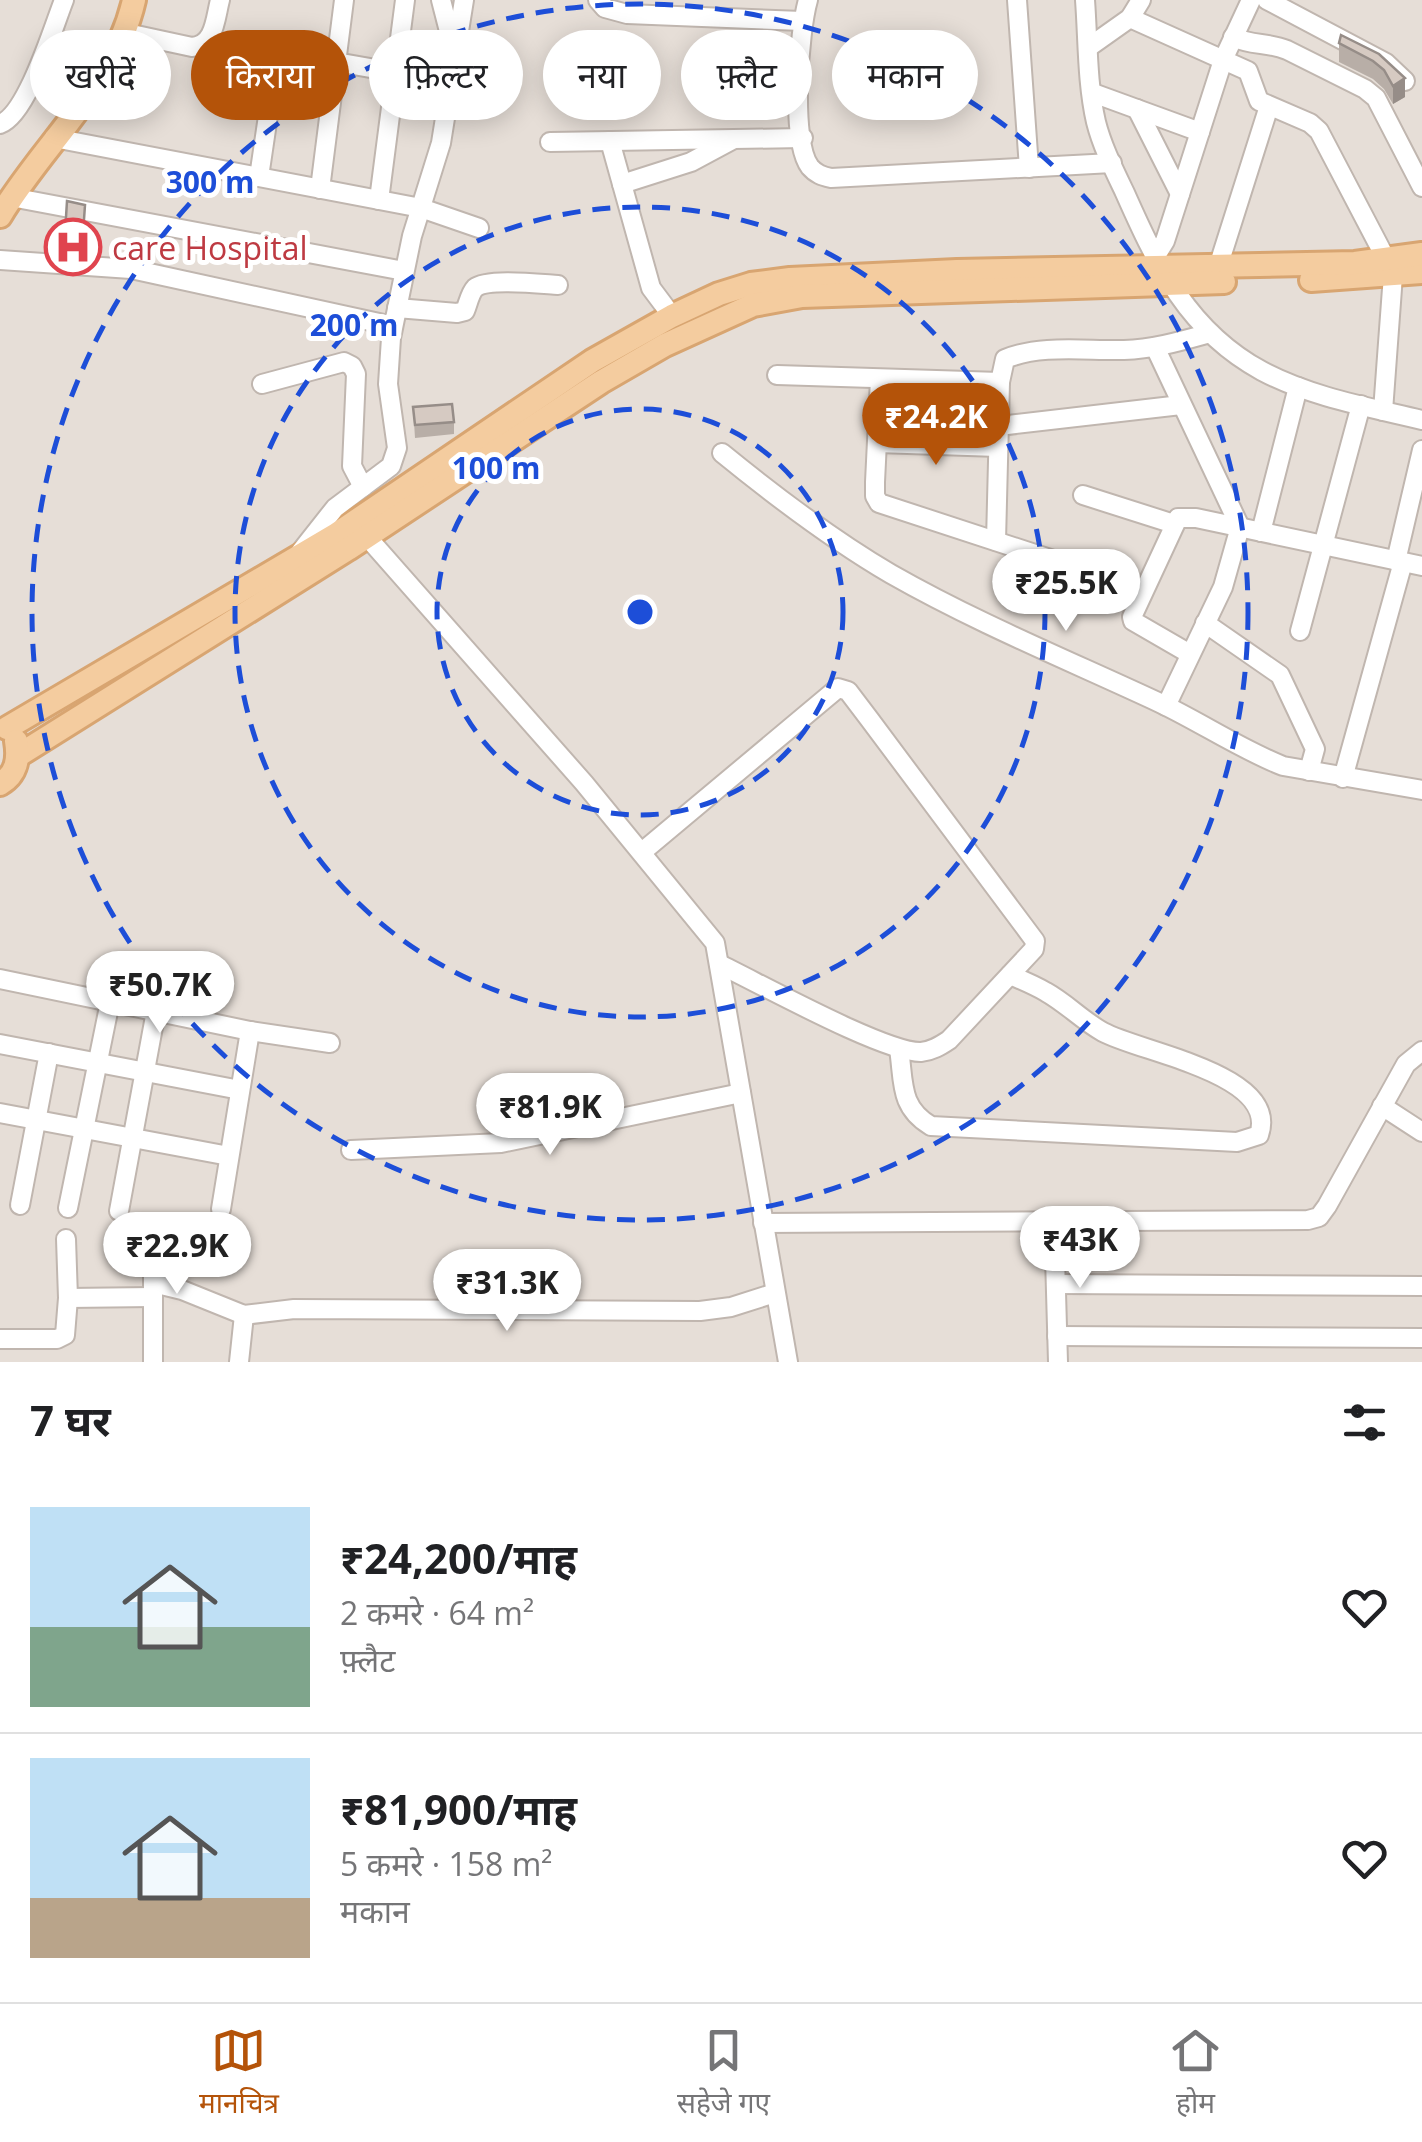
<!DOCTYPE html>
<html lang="hi">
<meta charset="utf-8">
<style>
:root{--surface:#fff;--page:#f6f6f6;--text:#202124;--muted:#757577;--line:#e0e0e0;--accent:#b45309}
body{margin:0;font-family:"Open Sans","Noto Sans Devanagari",sans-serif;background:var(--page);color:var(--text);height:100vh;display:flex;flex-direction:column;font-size:38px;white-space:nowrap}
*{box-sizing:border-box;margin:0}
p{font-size:32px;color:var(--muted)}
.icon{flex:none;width:55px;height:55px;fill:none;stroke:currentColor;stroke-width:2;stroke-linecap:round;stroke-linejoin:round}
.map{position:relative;height:1362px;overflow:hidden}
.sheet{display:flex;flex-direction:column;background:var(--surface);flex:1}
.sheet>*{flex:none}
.top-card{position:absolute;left:30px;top:30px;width:1362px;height:90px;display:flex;gap:20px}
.price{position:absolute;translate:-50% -85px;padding:0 22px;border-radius:35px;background:#fff;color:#222;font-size:32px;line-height:65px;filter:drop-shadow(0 2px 5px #0008)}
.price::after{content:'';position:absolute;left:50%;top:60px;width:30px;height:22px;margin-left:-15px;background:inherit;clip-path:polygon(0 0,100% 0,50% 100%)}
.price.active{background:var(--accent);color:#fff}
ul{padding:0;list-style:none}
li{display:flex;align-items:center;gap:30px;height:250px;padding:0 30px}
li+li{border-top:2px solid var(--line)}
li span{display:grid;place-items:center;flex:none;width:280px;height:200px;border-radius:0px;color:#555}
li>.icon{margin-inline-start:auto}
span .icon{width:120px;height:120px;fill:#fffc;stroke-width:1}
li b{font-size:42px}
h2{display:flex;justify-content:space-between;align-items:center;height:120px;padding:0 30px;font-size:42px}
.pill{padding:0 35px;border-radius:45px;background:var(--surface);box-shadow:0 5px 25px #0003;font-size:35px;line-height:90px}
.pill.active{background:var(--accent);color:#fff}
.dock{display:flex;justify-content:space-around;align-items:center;height:140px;border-top:2px solid var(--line);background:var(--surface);font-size:28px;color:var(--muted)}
.dock a{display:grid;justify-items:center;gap:5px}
.dock .active{color:var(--accent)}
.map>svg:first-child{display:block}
.residential{fill:#e6ded7}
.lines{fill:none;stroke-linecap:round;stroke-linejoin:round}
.minor-casing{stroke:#c0b6af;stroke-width:22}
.major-casing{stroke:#d8a571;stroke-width:28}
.minor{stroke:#fff;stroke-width:18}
.major{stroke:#f4cc9f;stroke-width:22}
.wall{fill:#b8aea7}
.shaded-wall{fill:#968d88}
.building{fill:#d6cac2;stroke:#968d88;stroke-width:2.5}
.ring{fill:none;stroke:#1d4ed8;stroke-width:5;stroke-dasharray:18 12}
.labels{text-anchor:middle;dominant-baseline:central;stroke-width:10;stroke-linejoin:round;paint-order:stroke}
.health-label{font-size:32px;fill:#be3a42;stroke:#fff;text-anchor:start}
.centre{fill:#1d4ed8;stroke:#fff;stroke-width:5}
.ring-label{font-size:30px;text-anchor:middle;font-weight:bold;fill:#1d4ed8;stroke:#fff;stroke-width:10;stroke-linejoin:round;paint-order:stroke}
</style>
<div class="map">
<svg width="1422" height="1362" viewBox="0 0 1422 1362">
<rect width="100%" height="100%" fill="#f2ede8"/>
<!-- residential -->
<rect class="residential" x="0" y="0" width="1422" height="1362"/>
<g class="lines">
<!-- minor casing -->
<g class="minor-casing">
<g id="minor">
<polyline points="441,0 452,43"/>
<polyline points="598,0 605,8 627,14 802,21"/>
<path d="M808,0C799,31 790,141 810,167C816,174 822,176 831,178L1112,163"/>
<polyline points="1017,0 1029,168"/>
<path d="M1085,0C1088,40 1087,83 1096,122C1102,146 1114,170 1125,193C1157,265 1188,331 1262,371C1311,397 1368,407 1422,420"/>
<polyline points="1267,0 1386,63 1405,81"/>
<polyline points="1130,18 1248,71 1259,101 1310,123 1319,131 1386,259"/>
<path d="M127,33L192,47C215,45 215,19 220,0"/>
<path d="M1233,37C1252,46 1268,42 1287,50L1365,89L1376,98L1422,187"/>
<polyline points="1089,47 1130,18 1141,0"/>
<polyline points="336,62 450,82"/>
<polyline points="1093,93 1200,132"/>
<polyline points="1137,109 1180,194"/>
<path d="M0,124C27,115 53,28 64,0"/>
<polyline points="54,138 421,208 479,228"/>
<polyline points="610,141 651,288 672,316"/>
<polyline points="550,142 803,138"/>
<polyline points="259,177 273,82"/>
<polyline points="622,184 691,162 732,140"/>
<polyline points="320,189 344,0"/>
<polyline points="11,197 404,271"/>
<polyline points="379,200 405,0"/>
<polyline points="1154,259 1165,241 1223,60 1251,0"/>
<polyline points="0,260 131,269 393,326"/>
<polyline points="1218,267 1269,106"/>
<path d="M397,308L457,313L465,311C468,304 470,293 475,288C487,278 541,284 558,285"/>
<polyline points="1155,347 1240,527 1223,587 1166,706"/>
<polyline points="777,375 1000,382"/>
<polyline points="880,379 875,482 875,496 879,503 1142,589"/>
<polyline points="262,384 344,362 352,366 356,374 352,466 363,487"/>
<polyline points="1383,411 1393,275"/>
<polyline points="999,426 1181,405"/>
<polyline points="877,443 998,447"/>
<path d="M722,453C776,497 831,539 891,574C977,623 1070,661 1160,703C1202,723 1240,749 1283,766L1422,790"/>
<polyline points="1083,495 1174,524"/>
<polyline points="361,530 584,783 715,943 788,1362"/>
<polyline points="1261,532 1298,387"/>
<path d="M996,541L1000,382L1005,359C1041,344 1086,351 1124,350C1154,349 1181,341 1210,333"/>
<polyline points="301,551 335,508 391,466 397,448 388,384 391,338 412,236 441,143 464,0"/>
<polyline points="1396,561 1422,450"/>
<polyline points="1205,623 1280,675 1315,749 1309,771"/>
<polyline points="1300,631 1361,405"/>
<polyline points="1190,654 1133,621 1132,617 1178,518 1196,518 1422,566"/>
<polyline points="1343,778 1403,562"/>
<path d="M642,852L838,688L848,691L870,720L1035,941L1034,949L949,1040C940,1046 932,1051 921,1052C885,1053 759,983 719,964"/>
<polyline points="0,979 250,1031 330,1043"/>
<polyline points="0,1044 240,1090"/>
<path d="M899,1049C904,1082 899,1107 931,1126L1237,1142L1259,1135C1280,1074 1142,1053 1103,1032C1083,1021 1066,1003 1046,992C1034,985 1022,980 1010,975"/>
<polyline points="1382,1106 1422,1132"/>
<polyline points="0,1113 229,1156"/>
<polyline points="351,1150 501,1143 741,1093"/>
<polyline points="20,1205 49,1053"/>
<polyline points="68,1208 110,1002"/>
<polyline points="221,1209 250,1031"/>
<polyline points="119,1211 156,1011"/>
<polyline points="1054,1222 1058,1362"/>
<polyline points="763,1223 1308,1220 1319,1217 1327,1206 1406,1064 1422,1051"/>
<polyline points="153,1283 182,1290 244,1315 294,1309 700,1311 731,1307 775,1293"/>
<polyline points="1056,1284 1422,1286"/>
<polyline points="68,1298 153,1297"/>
<polyline points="1057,1336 1422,1338"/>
<polyline points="0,1339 57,1339 65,1335 68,1298 66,1239"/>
<polyline points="153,1362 153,1231"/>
<polyline points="239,1362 244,1315"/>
</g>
</g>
<!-- major casing -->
<g class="major-casing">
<g id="major">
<path d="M0,216C43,144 115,84 134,0"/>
<polyline points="1311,280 1422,272"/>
<polyline points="7,728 335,535 592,361 672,316 719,294 751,284 790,279 957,271 1355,263 1422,254"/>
<polyline points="19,755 348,549 601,382 665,345 753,305 802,296 1224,282"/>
<path d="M0,784C17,774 19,759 16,741"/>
</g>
</g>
<!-- minor -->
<use href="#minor" class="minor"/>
<!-- major -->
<use href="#major" class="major"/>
</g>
<!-- wall -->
<g class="wall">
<polygon points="1339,43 1379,54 1405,97 1393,104 1384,89 1373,79 1339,62"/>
<polygon points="85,224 83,253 65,252 65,233"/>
<polygon points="413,407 454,422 454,434 415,438"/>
</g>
<!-- shaded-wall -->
<polygon class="shaded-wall" points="1405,78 1405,97 1393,104 1393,86"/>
<!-- building -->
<g class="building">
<polygon points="1341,35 1379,54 1405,78 1393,86 1384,70 1373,61 1339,43"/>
<polygon points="67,201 85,205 83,234 65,233"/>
<polygon points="452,404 454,422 415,425 413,407"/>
</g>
<!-- distance rings -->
<g class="ring">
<circle cx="640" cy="612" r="203"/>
<circle cx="640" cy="612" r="405"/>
<circle cx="640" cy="612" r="608"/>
</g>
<!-- icons -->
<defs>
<g id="hospital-ring" transform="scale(2.875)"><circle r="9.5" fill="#fff" stroke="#e0444e" stroke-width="1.5"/><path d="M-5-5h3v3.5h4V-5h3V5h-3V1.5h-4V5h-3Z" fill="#e0444e"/></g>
</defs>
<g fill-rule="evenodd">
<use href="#hospital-ring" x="73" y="247"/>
</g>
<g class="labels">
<!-- health labels -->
<g class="health-label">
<text x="112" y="247">care Hospital</text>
</g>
</g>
<circle cx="640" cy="612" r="15" class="centre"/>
<g class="ring-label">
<text x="210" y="193">300 m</text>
<text x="354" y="336">200 m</text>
<text x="496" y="479">100 m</text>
</g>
</svg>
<b class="price active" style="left:936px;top:468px">₹24.2K</b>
<b class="price" style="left:1066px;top:634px">₹25.5K</b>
<b class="price" style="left:160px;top:1036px">₹50.7K</b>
<b class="price" style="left:550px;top:1158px">₹81.9K</b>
<b class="price" style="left:1080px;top:1291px">₹43K</b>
<b class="price" style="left:177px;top:1297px">₹22.9K</b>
<b class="price" style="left:507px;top:1334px">₹31.3K</b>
<div class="top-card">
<a class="pill">खरीदें</a>
<a class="pill active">किराया</a>
<a class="pill">फ़िल्टर</a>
<a class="pill">नया</a>
<a class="pill">फ़्लैट</a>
<a class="pill">मकान</a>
</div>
</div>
<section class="sheet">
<h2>7 घर<svg class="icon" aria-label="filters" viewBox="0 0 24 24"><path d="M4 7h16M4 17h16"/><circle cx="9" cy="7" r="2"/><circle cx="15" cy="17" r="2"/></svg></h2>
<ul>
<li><span style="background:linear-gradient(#bfe0f5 60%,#7fa58c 0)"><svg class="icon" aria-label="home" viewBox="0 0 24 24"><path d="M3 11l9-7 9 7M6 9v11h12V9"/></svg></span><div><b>₹24,200/माह</b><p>2 कमरे · 64 m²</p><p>फ़्लैट</p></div><svg class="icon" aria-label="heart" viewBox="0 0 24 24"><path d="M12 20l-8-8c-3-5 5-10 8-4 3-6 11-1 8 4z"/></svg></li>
<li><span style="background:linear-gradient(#bfe0f5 70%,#b9a48a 0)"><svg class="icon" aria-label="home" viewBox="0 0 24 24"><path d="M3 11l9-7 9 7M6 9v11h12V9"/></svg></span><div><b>₹81,900/माह</b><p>5 कमरे · 158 m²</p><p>मकान</p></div><svg class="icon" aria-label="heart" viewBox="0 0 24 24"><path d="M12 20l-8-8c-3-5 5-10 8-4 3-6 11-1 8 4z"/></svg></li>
</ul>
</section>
<nav class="dock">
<a class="active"><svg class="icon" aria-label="map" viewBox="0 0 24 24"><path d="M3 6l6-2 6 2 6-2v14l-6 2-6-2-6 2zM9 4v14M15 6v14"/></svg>मानचित्र</a>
<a><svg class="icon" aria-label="saved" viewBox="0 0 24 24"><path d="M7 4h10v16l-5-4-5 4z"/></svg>सहेजे गए</a>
<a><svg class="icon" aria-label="home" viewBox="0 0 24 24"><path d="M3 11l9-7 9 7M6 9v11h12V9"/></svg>होम</a>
</nav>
